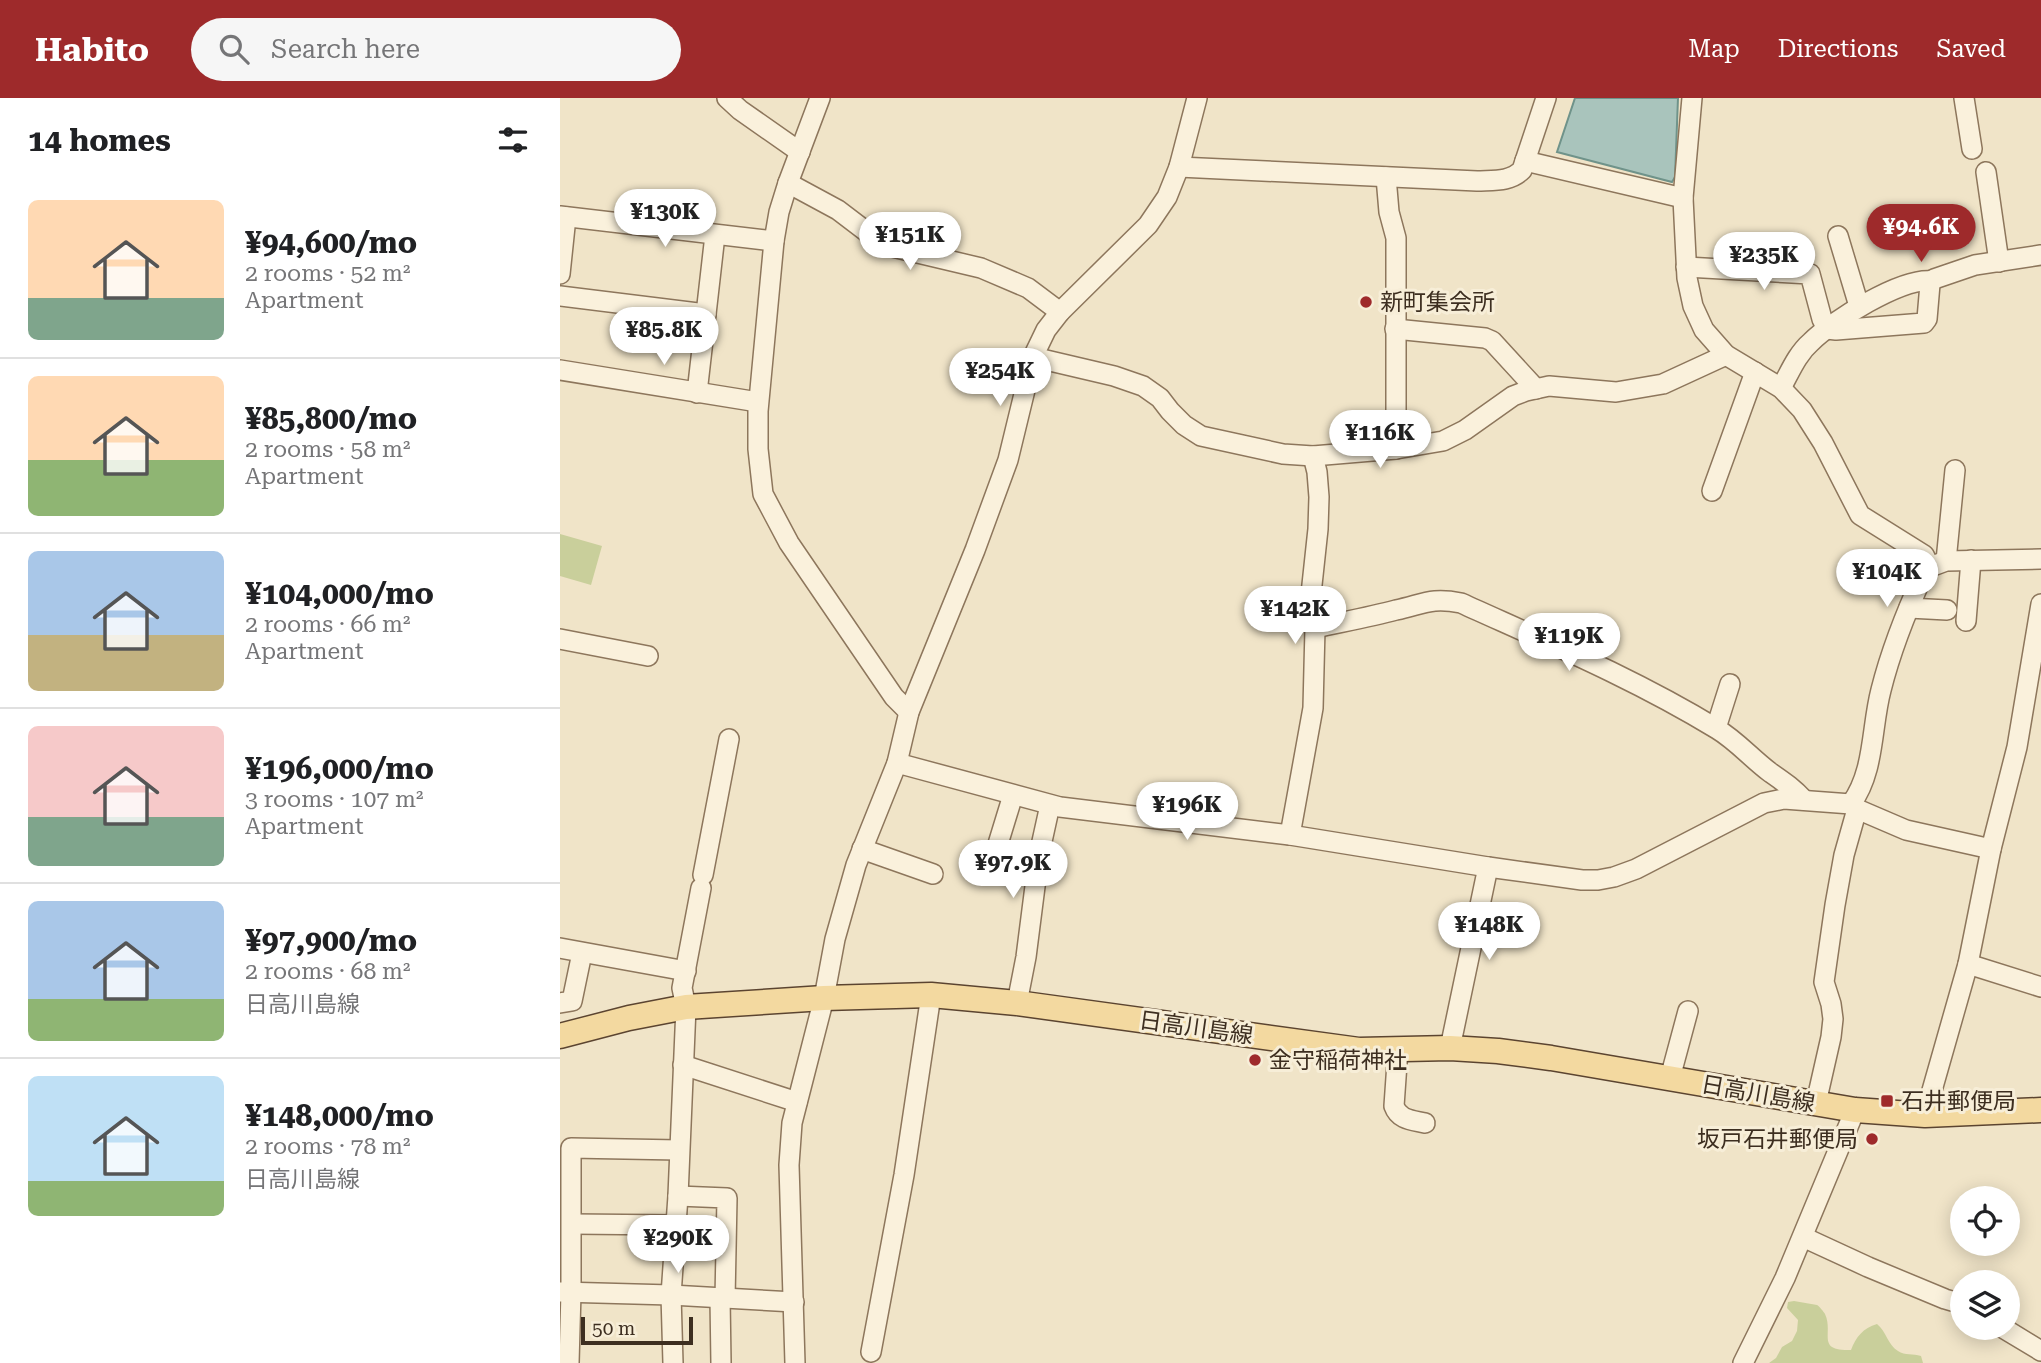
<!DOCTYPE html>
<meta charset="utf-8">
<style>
:root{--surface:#fff;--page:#f6f6f6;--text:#202124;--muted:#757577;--line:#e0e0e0;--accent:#9e2a2b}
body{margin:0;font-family:"Roboto Serif","Noto Sans JP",serif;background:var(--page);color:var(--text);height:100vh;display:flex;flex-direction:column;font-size:26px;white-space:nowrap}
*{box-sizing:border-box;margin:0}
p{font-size:23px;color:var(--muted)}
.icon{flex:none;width:38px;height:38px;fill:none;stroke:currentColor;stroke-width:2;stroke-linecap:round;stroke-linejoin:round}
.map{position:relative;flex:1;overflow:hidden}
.sheet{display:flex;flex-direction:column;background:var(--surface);width:560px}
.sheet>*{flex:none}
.tools{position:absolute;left:1390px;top:1088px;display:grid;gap:14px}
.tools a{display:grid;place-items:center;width:70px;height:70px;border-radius:50%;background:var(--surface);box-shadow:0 4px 18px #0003;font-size:35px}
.scale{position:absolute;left:21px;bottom:18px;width:112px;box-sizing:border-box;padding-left:7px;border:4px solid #3d2e20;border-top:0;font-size:19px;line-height:24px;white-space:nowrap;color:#3d2e20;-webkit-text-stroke:5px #f7eed8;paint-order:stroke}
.price{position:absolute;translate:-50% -60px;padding:0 16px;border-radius:24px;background:#fff;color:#222;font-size:23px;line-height:46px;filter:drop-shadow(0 2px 4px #0008)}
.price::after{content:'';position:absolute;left:50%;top:42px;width:21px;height:16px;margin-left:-10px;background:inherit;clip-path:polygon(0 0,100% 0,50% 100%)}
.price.active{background:var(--accent);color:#fff}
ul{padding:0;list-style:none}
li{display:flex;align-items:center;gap:21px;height:175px;padding:0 28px}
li+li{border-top:2px solid var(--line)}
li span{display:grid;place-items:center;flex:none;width:196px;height:140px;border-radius:10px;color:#555}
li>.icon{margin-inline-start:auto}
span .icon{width:84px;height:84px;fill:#fffc;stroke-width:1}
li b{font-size:30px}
h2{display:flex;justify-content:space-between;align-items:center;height:84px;padding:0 28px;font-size:30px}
header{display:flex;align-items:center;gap:42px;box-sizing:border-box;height:98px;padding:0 35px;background:var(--accent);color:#fff}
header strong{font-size:33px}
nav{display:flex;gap:38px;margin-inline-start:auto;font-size:24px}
.search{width:490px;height:63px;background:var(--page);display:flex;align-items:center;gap:18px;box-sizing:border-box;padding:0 24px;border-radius:38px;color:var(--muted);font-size:26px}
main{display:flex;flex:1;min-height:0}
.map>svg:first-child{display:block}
.green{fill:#c9cf9b}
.water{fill:#a9c4bc;stroke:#6f938a;stroke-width:2}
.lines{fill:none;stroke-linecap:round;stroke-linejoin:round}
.minor-casing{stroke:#8d765c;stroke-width:22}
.major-casing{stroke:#5b4430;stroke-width:27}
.minor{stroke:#faf1dc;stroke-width:19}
.major{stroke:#f3d9a0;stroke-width:24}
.poi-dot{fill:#9e2a2b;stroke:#f7eed8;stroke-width:2.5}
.labels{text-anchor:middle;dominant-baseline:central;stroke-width:6;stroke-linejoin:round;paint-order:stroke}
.poi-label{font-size:23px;fill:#3d2e20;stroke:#f7eed8;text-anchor:start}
.street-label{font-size:23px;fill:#3d2e20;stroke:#f7eed8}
</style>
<header>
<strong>Habito</strong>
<div class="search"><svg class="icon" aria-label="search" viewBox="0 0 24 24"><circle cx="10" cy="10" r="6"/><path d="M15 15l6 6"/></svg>Search here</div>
<nav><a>Map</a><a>Directions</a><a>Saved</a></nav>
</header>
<main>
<section class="sheet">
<h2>14 homes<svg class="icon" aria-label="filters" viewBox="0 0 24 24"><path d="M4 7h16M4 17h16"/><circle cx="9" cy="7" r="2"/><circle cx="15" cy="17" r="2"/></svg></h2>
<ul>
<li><span style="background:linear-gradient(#ffd9b3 70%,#7fa58c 0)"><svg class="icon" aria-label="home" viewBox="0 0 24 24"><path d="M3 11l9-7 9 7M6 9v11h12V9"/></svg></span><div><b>¥94,600/mo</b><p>2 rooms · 52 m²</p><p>Apartment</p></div></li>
<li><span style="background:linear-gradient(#ffd9b3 60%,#8fb573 0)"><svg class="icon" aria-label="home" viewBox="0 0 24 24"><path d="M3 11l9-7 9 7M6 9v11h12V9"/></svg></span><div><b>¥85,800/mo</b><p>2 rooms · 58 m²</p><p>Apartment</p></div></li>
<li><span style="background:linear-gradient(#a9c7e8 60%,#c2b280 0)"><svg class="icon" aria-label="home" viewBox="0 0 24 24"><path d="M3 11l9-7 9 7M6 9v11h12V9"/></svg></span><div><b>¥104,000/mo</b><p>2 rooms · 66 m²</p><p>Apartment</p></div></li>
<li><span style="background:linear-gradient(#f6c9c9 65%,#7fa58c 0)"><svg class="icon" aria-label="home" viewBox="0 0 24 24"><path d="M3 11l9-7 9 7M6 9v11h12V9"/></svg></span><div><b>¥196,000/mo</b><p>3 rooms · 107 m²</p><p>Apartment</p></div></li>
<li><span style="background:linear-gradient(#a9c7e8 70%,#8fb573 0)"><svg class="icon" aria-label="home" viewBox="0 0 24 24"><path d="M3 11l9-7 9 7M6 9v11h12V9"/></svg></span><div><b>¥97,900/mo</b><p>2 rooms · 68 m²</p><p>日高川島線</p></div></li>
<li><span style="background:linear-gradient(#bfe0f5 75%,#8fb573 0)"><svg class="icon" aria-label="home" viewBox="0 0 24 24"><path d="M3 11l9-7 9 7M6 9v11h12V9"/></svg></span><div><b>¥148,000/mo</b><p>2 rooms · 78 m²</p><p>日高川島線</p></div></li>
</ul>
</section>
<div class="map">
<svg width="1481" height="1265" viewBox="0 0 1481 1265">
<rect width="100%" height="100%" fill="#f0e4c8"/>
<!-- green -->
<g class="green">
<polygon points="0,436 42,448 31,487 0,478"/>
<path d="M1234,1203L1257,1207C1259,1208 1264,1214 1265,1216C1274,1235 1255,1253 1291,1252C1296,1239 1303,1230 1317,1226C1326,1233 1328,1247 1338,1253C1345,1258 1353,1255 1361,1258L1363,1265H1209L1216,1260L1222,1249L1232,1243L1237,1233L1238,1222L1227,1210L1228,1204Z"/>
</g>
<!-- water -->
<polygon class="water" points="1015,0 1118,0 1115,79 1112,84 997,54"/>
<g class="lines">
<!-- minor casing -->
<g class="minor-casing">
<g id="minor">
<polyline points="167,0 180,12 240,54"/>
<polyline points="260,0 228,85 219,114 214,143 198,313 198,351 203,396 229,445 334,599 349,614"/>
<polyline points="1132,0 1123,100 1127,180 1133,208 1144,232 1166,257 1221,290 1242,312 1263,345 1300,417 1364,457 1370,469"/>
<polyline points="1404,0 1412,51"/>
<polyline points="965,63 1123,100"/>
<path d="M619,69L917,83C934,82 950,84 962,72L986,0"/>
<polyline points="1426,74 1439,164"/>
<polyline points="826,79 829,114 836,140 836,351"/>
<polyline points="228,85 278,112 324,147 421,170 468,190 500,214"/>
<polyline points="0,118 214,143"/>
<polyline points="1278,138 1299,208"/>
<polyline points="1126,169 1250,176 1262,221 1267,231 1276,232 1364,225 1367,221 1370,186 1374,181 1415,167 1481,157"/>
<polyline points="0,176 6,119"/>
<polyline points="0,198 146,216"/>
<polyline points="835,231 925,240 932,243 976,291"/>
<polyline points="473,259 554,278 583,288 600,300 610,313 624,327 641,338 723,356 753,358 836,351 883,343 905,332 953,298 966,293 989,288 1056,294 1103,286 1166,257"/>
<polyline points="0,272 198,304"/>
<path d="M1221,290C1230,274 1237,256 1251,244C1272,223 1342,179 1372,183"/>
<polyline points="137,295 155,137"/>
<polyline points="1152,393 1195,274"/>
<polyline points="1386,463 1395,372"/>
<polyline points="1349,510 1387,512"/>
<polyline points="1406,523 1411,462"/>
<path d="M755,530C782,524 810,519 836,512C864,506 871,499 901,505C987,544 1075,581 1157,631C1177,643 1192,661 1211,675C1224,684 1233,690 1244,702"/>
<polyline points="0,541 88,558"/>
<polyline points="1156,630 1170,586"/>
<polyline points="337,665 500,709 730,737 928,769 1022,782 1038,782 1054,779 1076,771 1204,705 1224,701 1291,706 1297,711 1346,732 1431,751"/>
<path d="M1291,706C1315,673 1311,630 1321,592C1331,552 1347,512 1364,475L1370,469L1386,463L1481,461"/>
<polyline points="730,737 753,610 755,530 751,496 758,431 759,399 757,374 753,358"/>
<polyline points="302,751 373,776"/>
<polyline points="434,759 453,697"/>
<polyline points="143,777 169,641"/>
<polyline points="0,850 126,873"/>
<polyline points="1408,866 1481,889"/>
<polyline points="0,905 12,903 22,855"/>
<polyline points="457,905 466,859 479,757 490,707"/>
<polyline points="890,950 928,769"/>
<path d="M838,951L834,1008C839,1022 852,1022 865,1025"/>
<polyline points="123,967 237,1004"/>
<polyline points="1110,980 1128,913"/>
<polyline points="1256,1005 1271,939 1273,921 1271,906 1264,884 1275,807 1284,757 1297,711"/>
<polyline points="1365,1017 1408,866 1431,751 1457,649 1481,506"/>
<polyline points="118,1098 167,1100 165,1201"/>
<polyline points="12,1126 116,1127"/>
<polyline points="1243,1139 1308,1169 1385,1201 1402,1206"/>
<polyline points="1,1194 111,1197 234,1204"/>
<polyline points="160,1200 161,1265"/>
<polyline points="1443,1230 1481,1253"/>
<polyline points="311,1254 344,1077 371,897"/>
<polyline points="9,1265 11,1194 11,1050 119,1052"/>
<polyline points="113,1265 111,1197 118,1098 126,909 122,890 141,790"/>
<polyline points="235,1265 229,1067 232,1025 264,900 275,841 296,767 337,665 349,614 415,452 448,362 473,259 486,232 500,214 588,127 607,99 619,69 637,0"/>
<polyline points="1183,1265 1225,1180 1295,1012"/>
</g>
</g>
<!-- major casing -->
<g class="major-casing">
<polyline id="major" points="0,938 69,920 126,909 264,900 371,897 457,905 799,952 890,950 938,953 991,960 1295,1012 1365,1017 1481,1012"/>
</g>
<!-- minor -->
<use href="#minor" class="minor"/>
<!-- major -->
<use href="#major" class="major"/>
</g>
<!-- markers -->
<g class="poi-dot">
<circle cx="806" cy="204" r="7"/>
<circle cx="695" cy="962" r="7"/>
<rect x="1320" y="996" width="14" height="14" rx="3.5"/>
<circle cx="1312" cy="1041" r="7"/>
</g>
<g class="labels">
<!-- poi labels -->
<g class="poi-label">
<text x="820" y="204">新町集会所</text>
<text x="709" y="962">金守稲荷神社</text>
<text x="1341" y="1003">石井郵便局</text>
<text x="1298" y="1041" text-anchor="end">坂戸石井郵便局</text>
</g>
<!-- street labels -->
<g class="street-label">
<text transform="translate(636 930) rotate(8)">日高川島線</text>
<text transform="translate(1198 996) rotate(10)">日高川島線</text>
</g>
</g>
</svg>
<div class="tools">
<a><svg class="icon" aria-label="locate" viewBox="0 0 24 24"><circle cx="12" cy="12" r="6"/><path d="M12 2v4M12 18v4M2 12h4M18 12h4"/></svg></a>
<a><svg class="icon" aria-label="layers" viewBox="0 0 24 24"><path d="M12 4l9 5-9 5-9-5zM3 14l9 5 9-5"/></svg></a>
</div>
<div class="scale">50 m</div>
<b class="price" style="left:105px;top:151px">¥130K</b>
<b class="price active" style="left:1361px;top:166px">¥94.6K</b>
<b class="price" style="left:350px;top:174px">¥151K</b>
<b class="price" style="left:1204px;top:194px">¥235K</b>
<b class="price" style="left:104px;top:269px">¥85.8K</b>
<b class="price" style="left:440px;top:310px">¥254K</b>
<b class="price" style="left:820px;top:372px">¥116K</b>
<b class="price" style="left:1327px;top:511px">¥104K</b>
<b class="price" style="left:735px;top:548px">¥142K</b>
<b class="price" style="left:1009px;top:575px">¥119K</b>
<b class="price" style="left:627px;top:744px">¥196K</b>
<b class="price" style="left:453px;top:802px">¥97.9K</b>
<b class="price" style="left:929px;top:864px">¥148K</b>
<b class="price" style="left:118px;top:1177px">¥290K</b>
</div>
</main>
